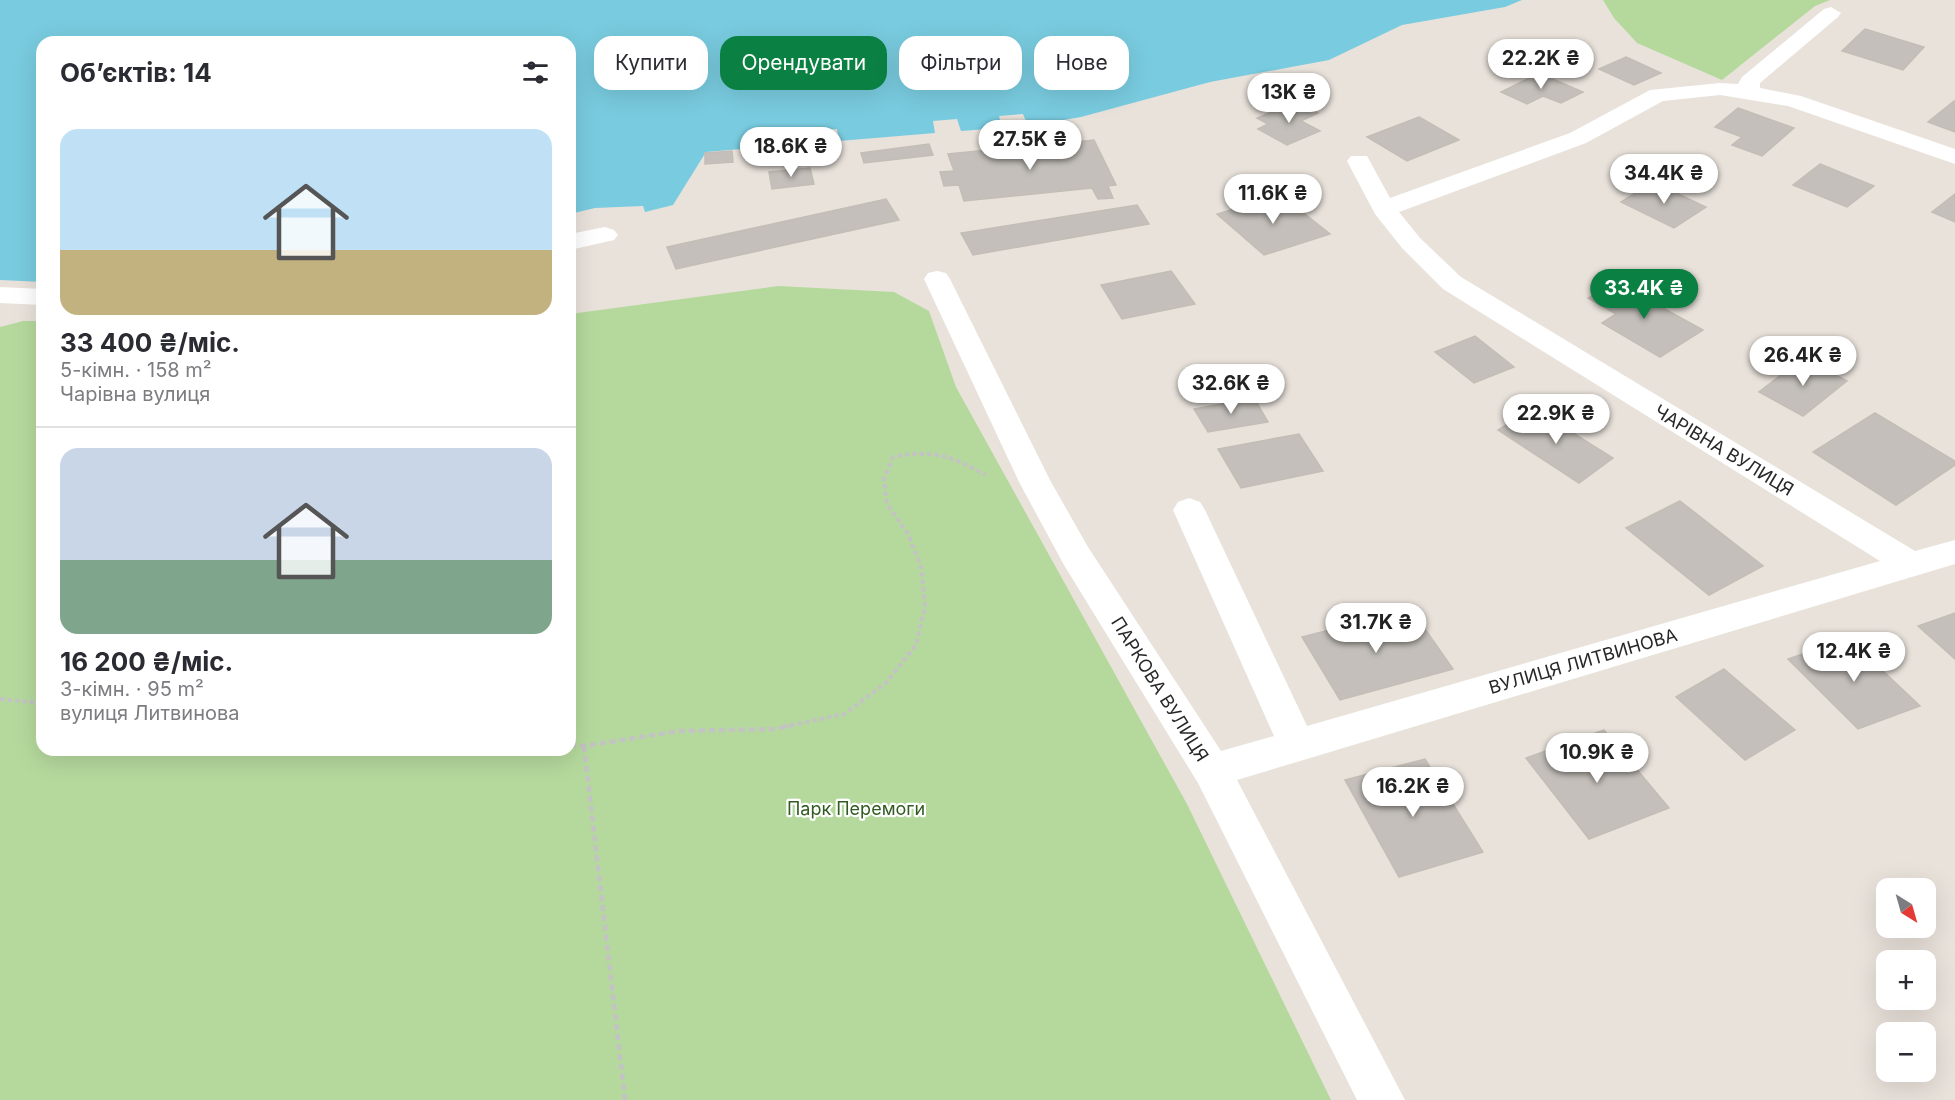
<!DOCTYPE html>
<html lang="uk">
<meta charset="utf-8">
<style>
:root{--surface:#fff;--page:#f2f2f3;--text:#2b2b33;--muted:#7c7c81;--line:#e1e1e2;--accent:#0b8043}
body{margin:0;font-family:Inter,sans-serif;background:var(--page);color:var(--text);height:100vh;display:flex;flex-direction:column;font-size:22px;white-space:nowrap}
*{box-sizing:border-box;margin:0}
p{font-size:20px;color:var(--muted)}
.icon{flex:none;width:33px;height:33px;fill:none;stroke:currentColor;stroke-width:2;stroke-linecap:round;stroke-linejoin:round}
.map{position:relative;flex:1;overflow:hidden}
.details{position:absolute;left:36px;top:36px;width:540px;height:720px;display:flex;flex-direction:column;background:var(--surface);border-radius:18px;box-shadow:0 6px 24px #0002}
.details>*{flex:none}
.top-card{position:absolute;left:594px;top:36px;width:570px;height:54px;display:flex;gap:12px}
.needle{width:39px;rotate:143deg}
.fabs{position:absolute;left:1876px;top:878px;display:grid;gap:12px}
.fabs a{display:grid;place-items:center;width:60px;height:60px;border-radius:12px;background:var(--surface);box-shadow:0 6px 24px #0002;font-size:30px}
.price{position:absolute;translate:-50% -51px;padding:0 14px;border-radius:21px;background:#fff;color:#222;font-size:20px;line-height:39px;filter:drop-shadow(0 2px 3px #0008)}
.price::after{content:'';position:absolute;left:50%;top:36px;width:18px;height:14px;margin-left:-9px;background:inherit;clip-path:polygon(0 0,100% 0,50% 100%)}
.price.current{background:var(--accent);color:#fff}
ul{padding:0;list-style:none}
li{display:grid;align-content:center;gap:12px;height:318px;padding:0 24px}
li+li{border-top:2px solid var(--line)}
li span{display:grid;place-items:center;height:186px;border-radius:18px;color:#555}
li>.icon{margin-inline-start:auto}
span .icon{width:108px;height:108px;fill:#fffc;stroke-width:1}
li b{font-size:26px}
h2{display:flex;justify-content:space-between;align-items:center;height:72px;padding:0 24px;font-size:26px}
.chip{padding:0 21px;border-radius:18px;background:var(--surface);box-shadow:0 6px 24px #0002;font-size:21px;line-height:54px}
.chip.current{background:var(--accent);color:#fff}
.map>svg:first-child{display:block}
.green{fill:#b5d99d}
.water{fill:#79cbdf}
.building{fill:#c4bfba;stroke:#c3bdb5;stroke-width:1.5}
.lines{fill:none;stroke-linecap:round;stroke-linejoin:round}
.path-far1{stroke:#c3c3c3;stroke-width:4;stroke-dasharray:4.5 3;stroke-linecap:butt}
.path{stroke:#c3c3c3;stroke-width:4.5;stroke-dasharray:6 4;stroke-linecap:butt}
.minor{fill:#fff;fill-rule:evenodd}
.labels{text-anchor:middle;dominant-baseline:central;stroke-width:4.5;stroke-linejoin:round;paint-order:stroke}
.street-label{font-size:18px;fill:#282828;stroke:#fff}
.park-label{font-size:18px;fill:#315b21;stroke:#fff}
</style>
<div class="map">
<svg width="1955" height="1100" viewBox="0 0 1955 1100">
<rect width="100%" height="100%" fill="#e9e2db"/>
<!-- green -->
<g class="green">
<polygon points="1603,0 1830,0 1815,6 1722,80 1637,43 1614,18"/>
<polygon points="778,286 894,292 929,311 956,387 1187,804 1331,1100 0,1100 0,327 23,321 42,321 42,750 570,750 570,314"/>
</g>
<!-- water -->
<polygon class="water" points="0,0 1522,0 1505,7 1402,25 1329,60 1210,82 1081,117 1028,126 1023,114 999,116 1002,128 961,131 957,119 933,121 935,133 839,141 837,129 813,131 814,143 779,146 777,134 753,136 753,148 706,152 673,205 645,212 643,206 595,208 570,214 570,42 42,42 42,282 0,280"/>
<!-- building -->
<g class="building">
<polygon points="1865,29 1924,47 1903,70 1842,51"/>
<polygon points="1626,57 1661,73 1634,85 1599,69"/>
<polygon points="1539,73 1583,92 1561,103 1543,96 1527,104 1501,92"/>
<polygon points="1954,101 1955,132 1928,122"/>
<polygon points="1296,102 1318,113 1301,121 1320,131 1287,145 1258,129 1268,124 1257,118"/>
<polygon points="1738,108 1794,128 1762,156 1732,145 1742,137 1715,127"/>
<polygon points="1419,117 1459,140 1407,161 1367,137"/>
<polygon points="1094,140 1116,185 1108,186 1113,198 1098,199 1092,188 964,201 959,185 944,186 940,172 954,171 948,154"/>
<polygon points="929,144 933,155 864,163 861,153"/>
<polygon points="732,151 733,162 705,164 705,153"/>
<polygon points="1820,164 1874,186 1847,207 1793,185"/>
<polygon points="810,168 814,184 772,189 769,172"/>
<polygon points="1653,182 1706,207 1674,228 1621,202"/>
<polygon points="1955,194 1955,222 1932,212"/>
<polygon points="1281,195 1330,234 1264,255 1217,214"/>
<polygon points="886,199 899,220 676,269 667,247"/>
<polygon points="1137,205 1149,224 973,255 961,233"/>
<polygon points="1171,271 1195,304 1122,319 1101,285"/>
<polygon points="1616,282 1703,330 1660,357 1602,323 1616,314 1588,298"/>
<polygon points="1475,336 1514,367 1474,383 1435,352"/>
<polygon points="1803,358 1847,381 1803,416 1759,392"/>
<polygon points="1254,398 1268,422 1208,432 1194,409"/>
<polygon points="1533,408 1613,458 1579,483 1498,430"/>
<polygon points="1875,413 1955,461 1955,465 1896,505 1813,452"/>
<polygon points="1299,434 1323,471 1241,488 1218,449"/>
<polygon points="1680,501 1763,566 1709,595 1626,528"/>
<polygon points="1411,609 1453,669 1340,700 1302,637"/>
<polygon points="1955,613 1955,659 1918,626"/>
<polygon points="1848,638 1920,706 1858,729 1788,659"/>
<polygon points="1724,669 1795,730 1745,760 1676,697"/>
<polygon points="1604,730 1669,808 1589,839 1526,758"/>
<polygon points="1425,759 1483,852 1399,877 1345,780"/>
</g>
<g class="lines">
<!-- path-far1 -->
<g class="path-far1">
<polyline points="0,699 42,703"/>
<path d="M783,727L844,714L886,683L916,645L925,606L921,567L908,534L887,504L884,479L893,457C933,449 951,456 986,475"/>
</g>
<!-- path -->
<g class="path">
<polyline points="570,745 584,746 679,731 774,729 790,726"/>
<polyline points="584,746 625,1100"/>
</g>
<!-- minor -->
<g class="minor">
<polygon points="1831,7 1841,13 1838,17 1760,83 1760,88 1801,96 1955,149 1955,164 1788,106 1720,95 1663,101 1586,143 1399,212 1420,238 1461,277 1915,551 1955,540 1955,564 1237,780 1405,1100 1357,1100 1198,783 1064,565 1019,482 924,279 928,273 937,271 946,273 950,279 1051,482 1088,547 1221,751 1274,736 1173,510 1178,502 1189,498 1200,502 1205,510 1307,726 1880,561 1443,289 1402,248 1375,214 1347,161 1351,156 1367,156 1390,198 1570,133 1650,90 1720,83 1738,84 1742,77 1824,9"/>
<polygon points="605,227 614,230 618,235 614,240 570,250 570,234"/>
<polygon points="0,287 42,289 42,305 0,303"/>
</g>
</g>
<g class="labels">
<!-- street labels -->
<g class="street-label">
<text transform="translate(1724 450) rotate(31)">ЧАРІВНА ВУЛИЦЯ</text>
<text transform="translate(1583 661) rotate(-16)">ВУЛИЦЯ ЛИТВИНОВА</text>
<text transform="translate(1160 689) rotate(58)">ПАРКОВА ВУЛИЦЯ</text>
</g>
<!-- park labels -->
<g class="park-label">
<text x="856" y="808">Парк Перемоги</text>
</g>
</g>
</svg>
<div class="fabs">
<a><svg class="needle" viewBox="-14 -14 28 28"><path d="M0-13l5 13h-10z" fill="#e53935"/><path d="M0 13l5-13h-10z" fill="#7c7c81"/></svg></a>
<a>+</a>
<a>−</a>
</div>
<b class="price" style="left:1541px;top:90px">22.2K ₴</b>
<b class="price" style="left:1289px;top:124px">13K ₴</b>
<b class="price" style="left:1030px;top:171px">27.5K ₴</b>
<b class="price" style="left:791px;top:178px">18.6K ₴</b>
<b class="price" style="left:1664px;top:205px">34.4K ₴</b>
<b class="price" style="left:1273px;top:225px">11.6K ₴</b>
<b class="price current" style="left:1644px;top:320px">33.4K ₴</b>
<b class="price" style="left:1803px;top:387px">26.4K ₴</b>
<b class="price" style="left:1231px;top:415px">32.6K ₴</b>
<b class="price" style="left:1556px;top:445px">22.9K ₴</b>
<b class="price" style="left:1376px;top:654px">31.7K ₴</b>
<b class="price" style="left:1854px;top:683px">12.4K ₴</b>
<b class="price" style="left:1597px;top:784px">10.9K ₴</b>
<b class="price" style="left:1413px;top:818px">16.2K ₴</b>
<div class="top-card">
<a class="chip">Купити</a>
<a class="chip current">Орендувати</a>
<a class="chip">Фільтри</a>
<a class="chip">Нове</a>
</div>
<section class="details">
<h2>Об’єктів: 14<svg class="icon" aria-label="filters" viewBox="0 0 24 24"><path d="M4 7h16M4 17h16"/><circle cx="9" cy="7" r="2"/><circle cx="15" cy="17" r="2"/></svg></h2>
<ul>
<li><span style="background:linear-gradient(#bfe0f5 65%,#c2b280 0)"><svg class="icon" aria-label="home" viewBox="0 0 24 24"><path d="M3 11l9-7 9 7M6 9v11h12V9"/></svg></span><div><b>33 400 ₴/міс.</b><p>5-кімн. · 158 m²</p><p>Чарівна вулиця</p></div></li>
<li><span style="background:linear-gradient(#c9d6e8 60%,#7fa58c 0)"><svg class="icon" aria-label="home" viewBox="0 0 24 24"><path d="M3 11l9-7 9 7M6 9v11h12V9"/></svg></span><div><b>16 200 ₴/міс.</b><p>3-кімн. · 95 m²</p><p>вулиця Литвинова</p></div></li>
</ul>
</section>
</div>
